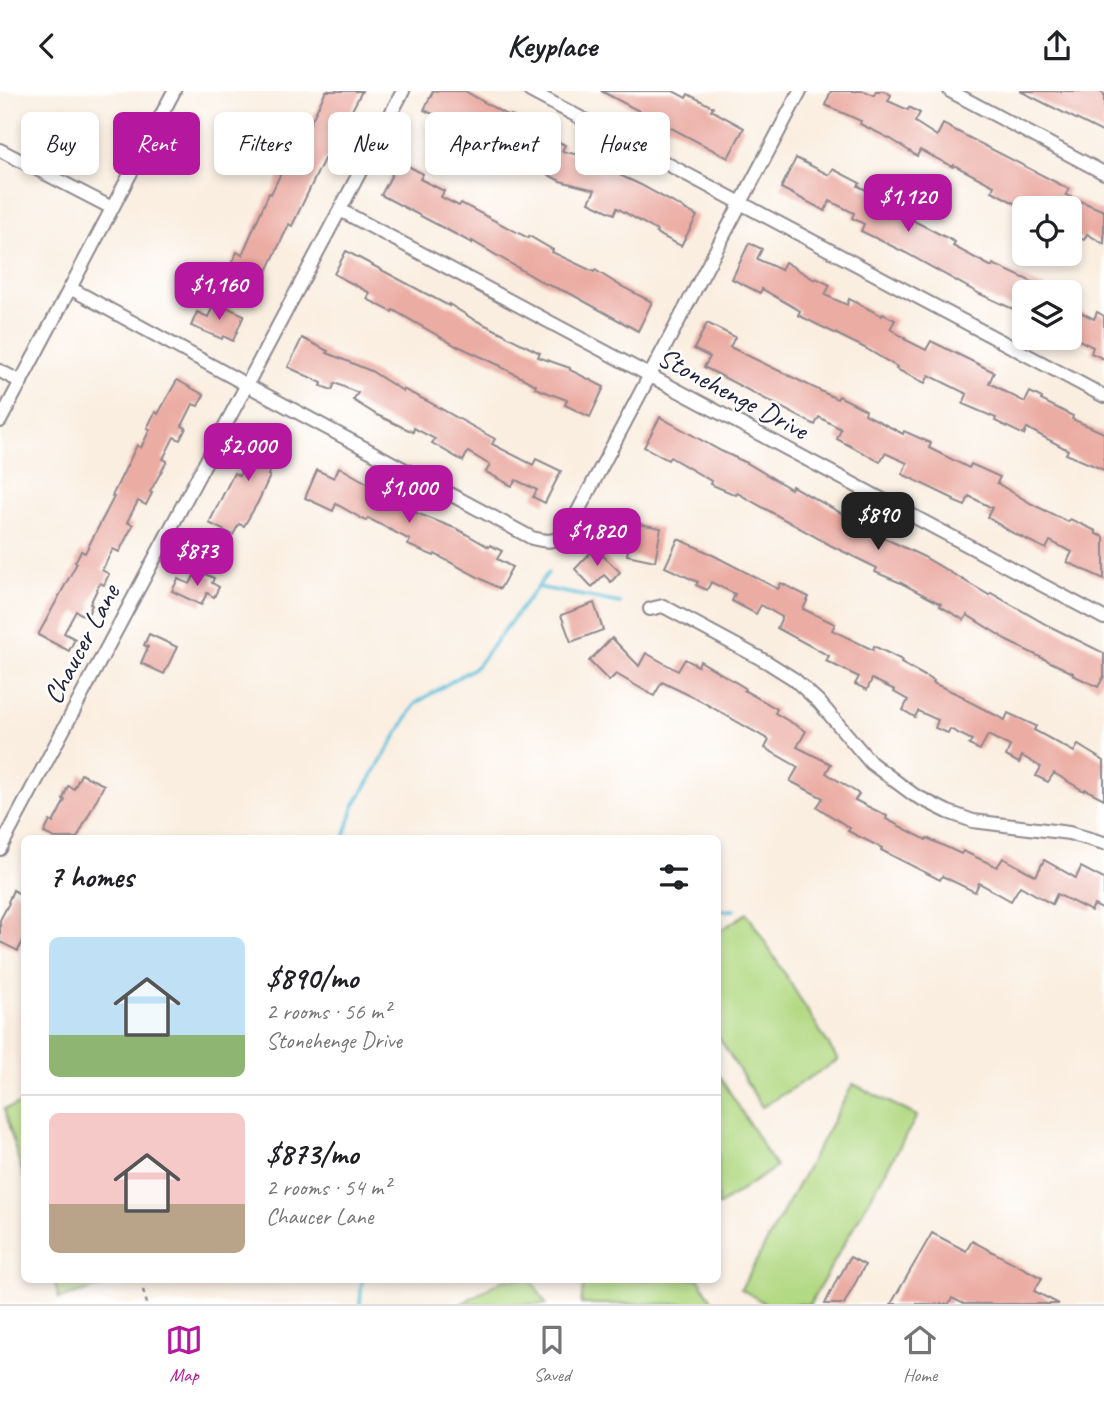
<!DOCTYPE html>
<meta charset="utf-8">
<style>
:root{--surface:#fff;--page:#f6f6f6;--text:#202124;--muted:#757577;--line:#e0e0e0;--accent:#b5179e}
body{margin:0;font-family:Caveat,sans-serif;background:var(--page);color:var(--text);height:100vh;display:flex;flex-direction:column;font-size:26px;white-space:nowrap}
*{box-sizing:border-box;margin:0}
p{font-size:23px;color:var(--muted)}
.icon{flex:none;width:38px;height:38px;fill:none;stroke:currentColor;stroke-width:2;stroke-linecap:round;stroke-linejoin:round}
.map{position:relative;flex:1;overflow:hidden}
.panel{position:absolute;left:21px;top:744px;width:700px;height:448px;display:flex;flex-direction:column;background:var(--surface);border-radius:10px;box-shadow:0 4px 10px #0003}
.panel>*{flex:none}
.top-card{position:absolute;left:21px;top:21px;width:700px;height:63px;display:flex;gap:14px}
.fabs{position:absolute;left:1012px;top:105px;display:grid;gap:14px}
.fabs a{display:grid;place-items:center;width:70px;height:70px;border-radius:10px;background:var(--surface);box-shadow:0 4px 10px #0003;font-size:35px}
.price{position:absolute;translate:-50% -60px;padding:0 16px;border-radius:14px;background:var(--accent);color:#fff;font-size:23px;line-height:46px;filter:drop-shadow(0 2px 4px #0008)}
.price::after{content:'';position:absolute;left:50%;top:42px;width:21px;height:16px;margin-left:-10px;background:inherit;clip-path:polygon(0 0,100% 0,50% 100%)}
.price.selected{background:#222;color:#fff}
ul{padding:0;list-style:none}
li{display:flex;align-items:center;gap:21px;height:175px;padding:0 28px}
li+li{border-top:2px solid var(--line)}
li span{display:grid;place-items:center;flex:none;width:196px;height:140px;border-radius:10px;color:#555}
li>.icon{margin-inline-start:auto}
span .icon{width:84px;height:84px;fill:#fffc;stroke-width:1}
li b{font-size:30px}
h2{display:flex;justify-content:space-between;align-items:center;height:84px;padding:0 28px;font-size:30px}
.tag{padding:0 24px;border-radius:10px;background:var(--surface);box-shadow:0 4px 10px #0003;font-size:24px;line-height:63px}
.tag.selected{background:var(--accent);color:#fff}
header{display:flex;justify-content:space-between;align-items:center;height:91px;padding:0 28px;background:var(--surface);font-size:32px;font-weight:700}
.tabs{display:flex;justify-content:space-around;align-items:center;height:98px;border-top:2px solid var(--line);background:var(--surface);font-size:19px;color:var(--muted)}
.tabs a{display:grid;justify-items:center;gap:4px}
.tabs .selected{color:var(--accent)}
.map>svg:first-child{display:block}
.green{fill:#b2d983;stroke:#6a7e5f;stroke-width:2}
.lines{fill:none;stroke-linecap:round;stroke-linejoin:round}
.stream{stroke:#5abed8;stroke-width:3.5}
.building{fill:#ebaca3}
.street-casing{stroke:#8e888e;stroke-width:16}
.path{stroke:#8e888e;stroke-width:2.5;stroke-dasharray:5 5;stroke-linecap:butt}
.street{stroke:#fff;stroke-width:12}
.labels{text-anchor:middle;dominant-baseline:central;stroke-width:5;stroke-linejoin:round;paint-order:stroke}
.street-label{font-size:28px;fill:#22223b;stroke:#fff}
</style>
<header><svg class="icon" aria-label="back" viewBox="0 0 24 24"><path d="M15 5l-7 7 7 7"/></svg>Keyplace<svg class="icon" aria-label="share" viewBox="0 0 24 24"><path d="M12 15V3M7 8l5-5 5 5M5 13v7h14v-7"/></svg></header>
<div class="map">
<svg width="1104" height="1213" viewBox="0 0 1104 1213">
<rect width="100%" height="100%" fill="#fff"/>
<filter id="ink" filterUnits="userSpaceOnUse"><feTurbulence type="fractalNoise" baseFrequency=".0143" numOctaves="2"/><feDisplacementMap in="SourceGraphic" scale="14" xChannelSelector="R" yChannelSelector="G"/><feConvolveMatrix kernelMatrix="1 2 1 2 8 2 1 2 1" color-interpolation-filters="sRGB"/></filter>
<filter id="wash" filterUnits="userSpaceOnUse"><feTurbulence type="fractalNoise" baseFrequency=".00686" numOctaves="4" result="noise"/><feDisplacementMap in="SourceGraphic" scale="28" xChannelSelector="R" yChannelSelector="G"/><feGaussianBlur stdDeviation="1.57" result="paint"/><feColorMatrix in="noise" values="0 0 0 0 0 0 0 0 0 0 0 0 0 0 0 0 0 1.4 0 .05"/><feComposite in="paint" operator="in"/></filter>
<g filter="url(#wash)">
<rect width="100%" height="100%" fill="#faeee0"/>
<!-- green -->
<g class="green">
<polygon points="747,822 838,969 762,1016 718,945 718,841"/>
<polygon points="718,982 776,1076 718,1115"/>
<polygon points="853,993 917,1025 810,1213 766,1213 741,1198"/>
<polygon points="24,1012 24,1088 4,1018"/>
<polygon points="54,1188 127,1188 59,1208"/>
<polygon points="504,1188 531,1188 546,1213 461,1213"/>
<polygon points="584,1188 699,1188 712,1210 710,1213 581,1213"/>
</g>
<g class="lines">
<!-- stream -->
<g class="stream">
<polyline points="537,496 620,512"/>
<polyline points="344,747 354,715 416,612 477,575 548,482"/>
<polyline points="718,820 734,819"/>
<polyline points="360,1213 362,1188"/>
</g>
</g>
<g id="blocks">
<!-- building -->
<g class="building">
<polygon points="326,0 362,0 326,69 324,68 292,135 289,133 256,204 224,188 237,161 242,164 269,102 271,103 290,63 294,65"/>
<polygon points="433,0 465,0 510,26 511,24 539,45 541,42 565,54 562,60 595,68 594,72 641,94 697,125 681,155 656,142 657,140 617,117 614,123 589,111 595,99 560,90 515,66 486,44 482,50 450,31 424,19"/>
<polygon points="601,0 673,0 686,7 688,3 713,16 711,19 744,37 728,67"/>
<polygon points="831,0 864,0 874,4 876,0 884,0 891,4 888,10 908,19 909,16 920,22 915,31 937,45 943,33 1069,98 1066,104 1104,120 1104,153 1087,143 1084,149 1069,142 1069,117 1031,117 1019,111 1018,114 992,100 994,95 954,74 953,76 920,59 917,65 891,48 860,33 861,30 825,14"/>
<polygon points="1020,0 1098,0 1104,3 1104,42"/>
<polygon points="796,67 829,84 833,78 860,92 858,95 890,110 887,116 955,151 953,155 992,176 993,173 1054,201 1024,201 1024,223 980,203 906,162 861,140 864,133 852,127 854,122 830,110 825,120 781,97"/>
<polygon points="399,70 423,83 420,88 444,100 441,106 459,115 461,112 528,147 529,145 553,159 552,161 594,181 595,179 619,194 652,211 638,240 571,203 544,192 472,150 472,152 381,104"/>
<polygon points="749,152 762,158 757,168 781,179 785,171 815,189 816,187 830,194 825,204 847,214 849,208 882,225 883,223 895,229 890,238 905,247 904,248 926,259 931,250 994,281 989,292 1003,299 1003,300 1025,311 1030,301 1042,307 1041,309 1073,325 1072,328 1104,342 1104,379 1066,363 1068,359 1027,337 1024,344 995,330 996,327 963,313 967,303 929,284 925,292 896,278 897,276 865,257 798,224 800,220 762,198 760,202 732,188"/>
<polygon points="346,160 449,215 449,213 473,228 506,244 506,245 540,262 538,266 570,277 570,279 604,296 590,326 565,314 567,309 535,297 536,294 501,276 501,275 458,255 458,256 393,219 392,221 367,208 370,202 334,183"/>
<polygon points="215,211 244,224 233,250 223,245 222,248 191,235 197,221 208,226"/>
<polygon points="1069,215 1094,228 1097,221 1104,225 1104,268 1091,262 1093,256 1069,244"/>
<polygon points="707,232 735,246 730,256 837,308 839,305 866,319 865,323 903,343 904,340 931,352 929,357 969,377 971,373 1000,386 997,392 1032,413 1068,431 1070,428 1096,440 1096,443 1104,446 1104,488 1067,471 1072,461 1050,450 1046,458 1013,442 987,426 992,417 969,405 965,415 953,410 954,408 902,383 907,372 885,362 880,371 837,348 841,338 819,326 815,334 704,276 710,266 694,258"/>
<polygon points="302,247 328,260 327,262 371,280 403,300 403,298 427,310 495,348 492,353 533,374 536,368 561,380 545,412 533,406 537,399 516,389 512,395 486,381 490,374 468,361 463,370 432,352 435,348 414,337 413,341 377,324 353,309 358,302 335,292 332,299 321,295 322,292 288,276"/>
<polygon points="177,289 204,304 198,315 193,313 182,335 186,337 180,349 174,346 163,368 167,370 150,401 152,402 146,414 138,410 127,431 133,434 119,461 113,458 102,479 109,483 104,494 100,492 90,513 92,514 87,526 76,520 64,542 75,548 69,560 38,544 77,472 75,471 81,460 85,462 114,406 112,405 137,354 141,357 150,338 147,337 155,321 158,323"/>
<polygon points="660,326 721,360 747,372 791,398 792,395 850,427 849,429 883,445 882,446 924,466 989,504 991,502 1047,534 1104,562 1104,585 1098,596 1073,584 1073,582 1007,550 1007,549 967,524 964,529 940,515 941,513 901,492 875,481 877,477 832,455 737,402 736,404 710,393 711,390 670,366 668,369 644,356"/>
<polygon points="258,336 285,350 268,384 270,385 258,411 244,435 239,433 233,444 209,432 234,382 239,385 249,365 247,364"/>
<polygon points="339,376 390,405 391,404 416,417 414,421 457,438 489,456 490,454 502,460 497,468 512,476 500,498 435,463 434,465 408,454 410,449 368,427 366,430 336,413 333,420 305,407 317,379 334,387"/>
<polygon points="634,432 661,437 655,470 627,464"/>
<polygon points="678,448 705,460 778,498 781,492 809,506 803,518 835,533 832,539 873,559 874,555 902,569 901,572 934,590 933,592 964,606 964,608 1005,629 1008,622 1036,635 1034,639 1074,661 1078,654 1104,670 1104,708 1085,698 1084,700 1054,682 1048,691 1036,685 1041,676 1022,665 1019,672 1006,665 1010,655 988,644 980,659 969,654 972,649 950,638 948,642 935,637 938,629 918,620 915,626 903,619 908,609 894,601 895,599 872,588 867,599 855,593 859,586 826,570 829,565 777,537 782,526 761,514 756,523 732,510 735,503 711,491 707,499 696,494 698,491 665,476"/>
<polygon points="595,457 620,481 611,491 604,484 592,496 575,478"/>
<polygon points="197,479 214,487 212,492 219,496 214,506 207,502 201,514 172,500 178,488 190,493"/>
<polygon points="594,512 603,539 571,551 561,524"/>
<polygon points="149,543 177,556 164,583 141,572 148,556 144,554"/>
<polygon points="612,547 639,575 646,562 678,580 685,568 698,575 700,570 745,597 744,599 777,618 775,622 806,640 797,656 831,673 826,682 859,703 855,709 887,725 886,728 926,749 927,747 961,763 963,760 997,776 1003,767 1036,785 1044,769 1076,787 1081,776 1104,788 1104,819 1094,814 1091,820 1057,803 1052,813 1020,795 1011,810 979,792 975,801 942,785 940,789 881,759 882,757 848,740 850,737 817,716 823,707 790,690 798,676 765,657 769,649 697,608 662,591 654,605 616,583 609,590 589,570"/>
<polygon points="81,683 104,694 77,747 55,747 44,742 50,730 53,732 65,709 63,708 68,695 74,698"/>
<polygon points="13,799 24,805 24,847 18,860 0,851 0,829 9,812 8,811"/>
<polygon points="932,1142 966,1160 972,1150 1042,1187 1034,1200 1059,1213 964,1213 952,1207 949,1213 891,1213"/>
<polygon points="850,1166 865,1174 844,1213 825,1213 838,1186 839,1187"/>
</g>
</g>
</g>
<g filter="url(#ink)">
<use href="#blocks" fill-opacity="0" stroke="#8e888e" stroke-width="2"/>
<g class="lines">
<!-- street casing -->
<g class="street-casing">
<g id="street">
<polyline points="530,0 1104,305"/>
<polyline points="950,0 1104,82"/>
<polyline points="0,59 112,117"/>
<polyline points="340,119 1104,527"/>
<path d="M70,197L247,294L532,447C548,451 554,452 567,441L800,0"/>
<polyline points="0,280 21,291"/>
<polyline points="0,330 174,0"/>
<polyline points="650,518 663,515 767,571 794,588 819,611 871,672 914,704 948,721 973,730 1069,742 1104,752"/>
<polyline points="0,758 403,0"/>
</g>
</g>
<!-- path -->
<polyline class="path" points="143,1199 147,1213"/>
<!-- street -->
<use href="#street" class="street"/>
</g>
</g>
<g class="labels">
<!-- street labels -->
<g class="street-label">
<text transform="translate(733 302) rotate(28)">Stonehenge Drive</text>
<text transform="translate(81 553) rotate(-62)">Chaucer Lane</text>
</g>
</g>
</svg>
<div class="fabs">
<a><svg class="icon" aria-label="locate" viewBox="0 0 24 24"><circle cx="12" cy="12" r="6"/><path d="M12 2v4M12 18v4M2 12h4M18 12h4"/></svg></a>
<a><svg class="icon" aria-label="layers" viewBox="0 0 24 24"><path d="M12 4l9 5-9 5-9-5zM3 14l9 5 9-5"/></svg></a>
</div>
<b class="price" style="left:908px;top:143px">$1,120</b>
<b class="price" style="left:219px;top:231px">$1,160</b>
<b class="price" style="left:248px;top:392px">$2,000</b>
<b class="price" style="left:409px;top:434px">$1,000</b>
<b class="price selected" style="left:878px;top:461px">$890</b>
<b class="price" style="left:597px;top:477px">$1,820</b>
<b class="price" style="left:197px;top:497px">$873</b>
<div class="top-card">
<a class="tag">Buy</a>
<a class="tag selected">Rent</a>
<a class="tag">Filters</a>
<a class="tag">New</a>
<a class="tag">Apartment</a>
<a class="tag">House</a>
</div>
<section class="panel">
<h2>7 homes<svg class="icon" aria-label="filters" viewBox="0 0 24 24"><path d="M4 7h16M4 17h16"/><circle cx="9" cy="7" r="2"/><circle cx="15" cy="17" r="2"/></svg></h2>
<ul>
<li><span style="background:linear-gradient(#bfe0f5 70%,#8fb573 0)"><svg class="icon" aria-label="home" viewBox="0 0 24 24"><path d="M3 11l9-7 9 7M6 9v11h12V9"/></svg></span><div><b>$890/mo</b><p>2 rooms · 56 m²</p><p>Stonehenge Drive</p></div></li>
<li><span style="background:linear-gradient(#f6c9c9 65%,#b9a48a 0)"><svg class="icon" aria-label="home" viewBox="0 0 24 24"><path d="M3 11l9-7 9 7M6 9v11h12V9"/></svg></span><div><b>$873/mo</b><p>2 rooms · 54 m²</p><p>Chaucer Lane</p></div></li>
</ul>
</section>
</div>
<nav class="tabs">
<a class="selected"><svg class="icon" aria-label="map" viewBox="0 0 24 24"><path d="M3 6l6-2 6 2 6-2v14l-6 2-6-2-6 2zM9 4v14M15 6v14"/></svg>Map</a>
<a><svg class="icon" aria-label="saved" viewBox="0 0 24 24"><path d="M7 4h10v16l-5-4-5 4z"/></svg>Saved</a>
<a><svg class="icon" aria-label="home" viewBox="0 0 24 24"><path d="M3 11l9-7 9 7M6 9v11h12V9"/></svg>Home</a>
</nav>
